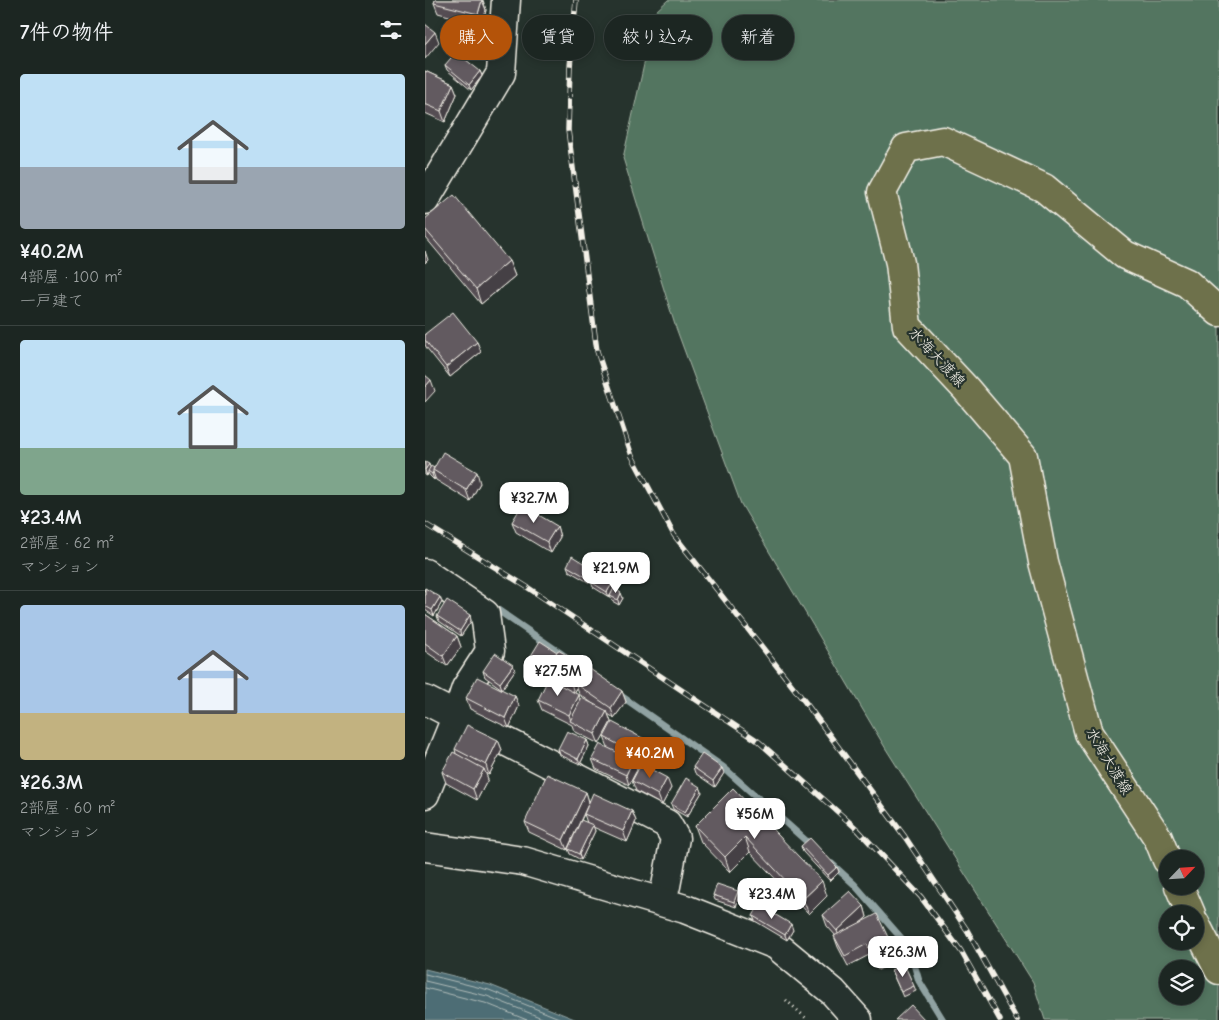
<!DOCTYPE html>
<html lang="ja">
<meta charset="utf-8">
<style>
:root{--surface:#1c2622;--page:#252e2a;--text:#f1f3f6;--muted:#a0a5a5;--line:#3a4340;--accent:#b45309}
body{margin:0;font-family:"Comic Neue","Klee One",sans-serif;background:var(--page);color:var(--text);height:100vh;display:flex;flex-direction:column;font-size:19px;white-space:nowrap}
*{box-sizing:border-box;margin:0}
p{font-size:16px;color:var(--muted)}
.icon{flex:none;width:28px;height:28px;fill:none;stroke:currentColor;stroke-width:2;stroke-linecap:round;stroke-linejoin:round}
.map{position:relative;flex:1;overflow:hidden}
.sheet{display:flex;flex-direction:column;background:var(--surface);width:425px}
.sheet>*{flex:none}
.banner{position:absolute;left:15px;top:15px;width:475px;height:45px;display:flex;gap:10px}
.needle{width:32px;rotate:65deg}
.buttons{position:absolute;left:734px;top:850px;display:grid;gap:10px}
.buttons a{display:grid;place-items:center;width:45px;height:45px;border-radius:50%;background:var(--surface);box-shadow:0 2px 8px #0003,0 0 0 1px var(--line);font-size:25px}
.price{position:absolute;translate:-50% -42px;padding:0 11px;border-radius:10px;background:#fff;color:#222;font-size:16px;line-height:32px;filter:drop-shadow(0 1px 2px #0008)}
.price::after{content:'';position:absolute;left:50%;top:30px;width:15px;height:11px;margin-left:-8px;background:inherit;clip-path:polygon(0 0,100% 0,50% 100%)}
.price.active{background:var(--accent);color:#fff}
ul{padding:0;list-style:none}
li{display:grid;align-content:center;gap:10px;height:265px;padding:0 20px}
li+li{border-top:1px solid var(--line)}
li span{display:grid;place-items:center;height:155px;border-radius:5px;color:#555}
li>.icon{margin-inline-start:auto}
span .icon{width:90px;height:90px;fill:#fffc;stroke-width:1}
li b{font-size:21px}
h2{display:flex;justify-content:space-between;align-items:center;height:60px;padding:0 20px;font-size:21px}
.tag{padding:0 18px;border-radius:22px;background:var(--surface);box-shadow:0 2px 8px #0003,0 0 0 1px var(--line);font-size:18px;line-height:45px}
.tag.active{background:var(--accent);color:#fff}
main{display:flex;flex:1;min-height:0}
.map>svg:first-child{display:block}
.green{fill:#537560;stroke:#a4b3a4;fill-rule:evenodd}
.water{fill:#4d6d74;stroke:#90a2a2}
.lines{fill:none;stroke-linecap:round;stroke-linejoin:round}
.shore{stroke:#b1bcba;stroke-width:1}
.stream{stroke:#90a2a2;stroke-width:7}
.minor-casing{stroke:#f4f1e8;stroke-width:31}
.major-casing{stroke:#f4f1e8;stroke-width:31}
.path{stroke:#f4f1e8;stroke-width:3;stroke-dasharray:1 4;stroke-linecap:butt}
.minor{stroke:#26332d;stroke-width:28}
.major{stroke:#6e714b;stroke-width:28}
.rail-casing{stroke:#f4f1e8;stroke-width:5.5}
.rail{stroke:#26332d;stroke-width:4;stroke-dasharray:11;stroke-linecap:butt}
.wall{fill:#544d53;stroke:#f4f1e8;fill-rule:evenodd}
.shaded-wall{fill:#453f44;stroke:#f4f1e8}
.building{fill:#625a61;stroke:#f4f1e8}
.labels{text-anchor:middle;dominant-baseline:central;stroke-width:4.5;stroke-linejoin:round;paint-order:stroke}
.street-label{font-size:15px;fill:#f4f1e8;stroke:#26332d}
</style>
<main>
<section class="sheet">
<h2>7件の物件<svg class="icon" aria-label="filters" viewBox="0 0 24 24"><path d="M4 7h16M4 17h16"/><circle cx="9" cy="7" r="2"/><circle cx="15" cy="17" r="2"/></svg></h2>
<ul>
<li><span style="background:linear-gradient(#bfe0f5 60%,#9aa5b1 0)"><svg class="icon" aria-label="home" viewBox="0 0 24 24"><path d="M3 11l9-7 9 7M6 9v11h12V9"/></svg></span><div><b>¥40.2M</b><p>4部屋 · 100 m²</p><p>一戸建て</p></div></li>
<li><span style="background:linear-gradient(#bfe0f5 70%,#7fa58c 0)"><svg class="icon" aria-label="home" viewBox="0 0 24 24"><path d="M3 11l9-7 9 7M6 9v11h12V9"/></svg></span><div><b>¥23.4M</b><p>2部屋 · 62 m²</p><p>マンション</p></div></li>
<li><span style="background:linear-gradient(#a9c7e8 70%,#c2b280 0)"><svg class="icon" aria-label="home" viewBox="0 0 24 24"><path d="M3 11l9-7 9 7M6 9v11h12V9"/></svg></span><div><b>¥26.3M</b><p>2部屋 · 60 m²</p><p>マンション</p></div></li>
</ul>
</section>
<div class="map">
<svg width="794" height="1020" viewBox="0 0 794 1020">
<rect width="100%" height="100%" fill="#26332d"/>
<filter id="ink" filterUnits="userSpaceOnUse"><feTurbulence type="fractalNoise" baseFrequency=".02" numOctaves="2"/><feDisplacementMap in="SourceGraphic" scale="10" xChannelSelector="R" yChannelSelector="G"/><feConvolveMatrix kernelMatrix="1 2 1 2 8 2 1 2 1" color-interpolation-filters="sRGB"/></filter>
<g filter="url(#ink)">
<!-- green -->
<path class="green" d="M243,0H794V1020H620L608,982L461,749L316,504L250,325L198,158L231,11ZM742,859H770V886H742ZM742,914H770V941H742ZM742,969H770V996H742Z"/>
<!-- water -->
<polygon class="water" points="0,969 65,985 152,1020 0,1020"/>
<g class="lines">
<!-- shore -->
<g class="shore">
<polyline points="0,974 64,990 139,1020"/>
<polyline points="0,981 62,996 122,1020"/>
<polyline points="0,988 60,1003 102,1020"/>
</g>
<!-- stream -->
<g class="stream">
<polyline points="67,606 138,655"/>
<polyline points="192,693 298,767 388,847"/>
<polyline points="407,864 429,884 484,947 494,981 518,1020"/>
</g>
<!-- minor casing -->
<g class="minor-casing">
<g id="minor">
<polyline points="0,200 76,73 81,0"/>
<polyline points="0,573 60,614 65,651 41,688 32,715 0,794"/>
<polyline points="0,700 242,824 250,838 241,886"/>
<polyline points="0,847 98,861 260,909 351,945 408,992 433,1020"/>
</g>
</g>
<!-- major casing -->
<g class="major-casing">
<g id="major">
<polyline points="742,860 733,838 664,733 618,562 598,456 541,389 482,326 475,263 457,192 481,148 518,141 619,188 700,255 762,283 794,312"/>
<polyline points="754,886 766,914"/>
<polyline points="770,923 794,970"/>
</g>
</g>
<!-- path -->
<polyline class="path" points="361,1000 383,1020"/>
<!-- minor -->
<use href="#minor" class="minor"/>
<!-- major -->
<use href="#major" class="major"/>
<!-- rail casing -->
<g class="rail-casing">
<g id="rail">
<polyline points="151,0 145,67 143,130 172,351 207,456 249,535 380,702 480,837 542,930 592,1020"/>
<polyline points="0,524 102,587 333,741 432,829 496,897 536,951 575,1020"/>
</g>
</g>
<!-- rail -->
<use href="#rail" class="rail"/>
</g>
<!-- wall -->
<g class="wall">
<polygon points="10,0 58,0 61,10 57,25 13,13 9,3"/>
<polygon points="20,65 55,71 57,76 46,90 22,70"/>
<polygon points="0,71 28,84 32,94 20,122 0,113"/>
<polygon points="0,219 84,261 90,276 56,304 1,238"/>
<polygon points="0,334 52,342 56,352 25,377 1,347 0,344"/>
<polygon points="0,462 5,468 9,468 55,483 45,501 11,480 10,478 9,480 5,476 3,473 2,476 0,475"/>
<polygon points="87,522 132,526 135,537 126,553 91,532"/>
<polygon points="142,566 170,574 188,589 198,598 194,605 187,601 185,596 184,597 168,587 166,582 165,583 144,571"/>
<polygon points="0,588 17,602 9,616 0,610"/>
<polygon points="0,614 32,636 36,647 22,666 0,651"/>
<polygon points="45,615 46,621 36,636 14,621 12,616"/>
<path d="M132,652L157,664L159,671L197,691L201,702L189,718L183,714L186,722L174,744L149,731L147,725L117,710L113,700L145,691L126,679L124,674L123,675L106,664L104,659ZM152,688L154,694L171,706L156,700L150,693Z"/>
<polygon points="90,670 77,689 60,677 58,671"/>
<polygon points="90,696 94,706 84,728 45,709 41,698"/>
<polygon points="179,737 227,752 219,765 246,788 237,805 211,791 207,781 216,765 208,761 212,770 204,785 171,769 167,759 183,747"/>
<polygon points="73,740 77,750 64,775 60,773 63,779 52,800 21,783 17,772 31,754 30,749"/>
<polygon points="162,740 164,746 155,764 135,755 133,749"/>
<polygon points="268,767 299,773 290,787 270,773"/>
<polygon points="275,787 277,792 262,817 248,809 246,804"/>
<polygon points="308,788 402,896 384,914 325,852 305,872 276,842 270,826"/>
<polygon points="161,792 164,802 207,811 211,821 202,842 168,827 170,831 156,860 145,854 143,849 162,823 159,814 160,812 142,850 104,832 100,822"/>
<polygon points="376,846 412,867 414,872 405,881 378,852"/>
<polygon points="313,891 314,896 311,907 290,900 288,895"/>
<polygon points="439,906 442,917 438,921 469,950 473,961 453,970 446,954 423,966 413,947 409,936 411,936 402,926 398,915"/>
<polygon points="328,916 368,930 362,940 330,921"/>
<polygon points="466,970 489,986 491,991 478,997"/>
</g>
<!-- shaded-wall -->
<g class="shaded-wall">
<polygon points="57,0 61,10 57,25 53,14"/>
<polygon points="10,32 14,42 0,59 0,44"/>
<polygon points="55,71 57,76 46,90 44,85"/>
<polygon points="28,84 32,94 20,122 16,111"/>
<polygon points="0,251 3,260 0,263"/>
<polygon points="84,261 90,276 56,304 51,289"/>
<polygon points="52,342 56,352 25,377 21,367"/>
<polygon points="6,380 10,391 0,402 0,387"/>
<polygon points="4,464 6,470 3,471 3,473 2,476 0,470"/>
<polygon points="8,472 10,478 9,480 7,474"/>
<polygon points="52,472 55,483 45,501 41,490"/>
<polygon points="132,526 135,537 126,553 122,542"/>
<polygon points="168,569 170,574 165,583 163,578"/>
<polygon points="187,584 189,590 184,597 182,592"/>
<polygon points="196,593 198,598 194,605 193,600"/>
<polygon points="15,597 17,602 9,616 7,610"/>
<polygon points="45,615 46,621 36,636 35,631"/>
<polygon points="32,636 36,647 22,666 18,656"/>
<polygon points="157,664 161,675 151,684 152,688 149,693 146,683"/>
<polygon points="88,665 90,670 77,689 75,683"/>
<polygon points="197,691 201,702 189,718 186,708"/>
<polygon points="154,695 158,706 146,721 144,715"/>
<polygon points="90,696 94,706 84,728 80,718"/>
<polygon points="182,711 186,722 174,744 170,734"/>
<polygon points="73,740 77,750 64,775 61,765"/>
<polygon points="162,740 164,746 155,764 153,759"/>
<polygon points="223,741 227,752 219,767 215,756"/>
<polygon points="208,760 212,770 204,785 201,775"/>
<polygon points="297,768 299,773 290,787 288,781"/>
<polygon points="59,769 63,779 52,800 48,789"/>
<polygon points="242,778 246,788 237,805 233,795"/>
<polygon points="275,787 277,792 262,817 260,812"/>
<polygon points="161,792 164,802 142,850 138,840"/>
<polygon points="207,811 211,821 202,842 198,831"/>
<polygon points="168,825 170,831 156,860 154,854"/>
<polygon points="320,837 325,852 305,872 300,857"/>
<polygon points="412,867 414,872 405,881 403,875"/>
<polygon points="397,881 402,896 384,914 378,899"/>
<polygon points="313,891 314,896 311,907 309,902"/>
<polygon points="439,906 442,917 416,941 412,931"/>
<polygon points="366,924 368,930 362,940 360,935"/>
</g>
<!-- building -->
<g class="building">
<polygon points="10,0 57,0 53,14 9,3"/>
<polygon points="0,24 10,32 0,44"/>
<polygon points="31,52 55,71 44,85 20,65"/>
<polygon points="0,71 28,84 16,111 0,104"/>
<polygon points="29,195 84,261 51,289 0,229 0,219"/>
<polygon points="28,312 52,342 21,367 0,340 0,334"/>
<polygon points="0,375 6,380 0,387"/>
<polygon points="18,452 52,472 41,490 8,470"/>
<polygon points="0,462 4,464 0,470"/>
<polygon points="6,466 9,468 8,470 8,472 7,474 3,471"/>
<polygon points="97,505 132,526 122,542 87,522"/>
<polygon points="147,556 168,569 163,578 142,566"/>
<polygon points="170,574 187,584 182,592 166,582"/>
<polygon points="0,588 15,597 7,610 0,606"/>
<polygon points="189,588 196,593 193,600 185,596"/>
<polygon points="22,600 45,615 35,631 12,616"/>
<polygon points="0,614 32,636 18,656 0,643"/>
<polygon points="115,641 132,652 121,670 104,659"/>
<polygon points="133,650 157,664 146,683 122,668"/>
<polygon points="70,653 88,665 75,683 58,671"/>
<polygon points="162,667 197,691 186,708 151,684"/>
<polygon points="52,677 90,696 80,718 41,698"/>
<polygon points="123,679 154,695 144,715 113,700"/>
<polygon points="157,698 182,711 170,734 145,721"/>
<polygon points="187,722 223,741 215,756 179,737"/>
<polygon points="42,725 73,740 61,765 30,749"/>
<polygon points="142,731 162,740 153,759 133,749"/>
<polygon points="175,744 208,760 201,775 167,759"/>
<polygon points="28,752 59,769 48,789 17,772"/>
<polygon points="277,754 297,768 288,781 268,767"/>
<polygon points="216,764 242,778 233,795 207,781"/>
<polygon points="122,774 161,792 138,840 100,822"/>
<polygon points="261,778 275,787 260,812 246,804"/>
<polygon points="308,788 397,881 378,899 320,837 300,857 270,826"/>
<polygon points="168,793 207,811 198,831 159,814"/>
<polygon points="156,820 168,825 154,854 143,849"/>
<polygon points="385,838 412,867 403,875 376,846"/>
<polygon points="292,884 313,891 309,902 288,895"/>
<polygon points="425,891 439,906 412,931 398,915"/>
<polygon points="334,905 366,924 360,935 328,916"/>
<polygon points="452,914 469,950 449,960 442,944 420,956 409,936"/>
<polygon points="479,964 489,986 476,992 466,970"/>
<polygon points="486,1005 500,1020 470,1020"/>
</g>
</g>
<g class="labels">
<!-- street labels -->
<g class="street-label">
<text transform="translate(512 357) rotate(47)">水海大渡線</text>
<text transform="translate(684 761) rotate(59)">水海大渡線</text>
</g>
</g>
</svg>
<div class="buttons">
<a><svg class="needle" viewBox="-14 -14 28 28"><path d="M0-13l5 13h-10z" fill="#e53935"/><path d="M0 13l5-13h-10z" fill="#a0a5a5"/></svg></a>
<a><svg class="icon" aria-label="locate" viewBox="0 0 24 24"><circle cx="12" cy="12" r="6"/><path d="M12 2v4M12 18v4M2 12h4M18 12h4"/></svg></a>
<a><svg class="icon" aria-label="layers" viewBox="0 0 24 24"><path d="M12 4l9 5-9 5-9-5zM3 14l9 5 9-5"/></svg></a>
</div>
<b class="price" style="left:109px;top:524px">¥32.7M</b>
<b class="price" style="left:191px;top:594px">¥21.9M</b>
<b class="price" style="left:133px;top:697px">¥27.5M</b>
<b class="price active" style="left:225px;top:779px">¥40.2M</b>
<b class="price" style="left:330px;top:840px">¥56M</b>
<b class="price" style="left:347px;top:920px">¥23.4M</b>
<b class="price" style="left:478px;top:978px">¥26.3M</b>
<div class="banner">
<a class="tag active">購入</a>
<a class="tag">賃貸</a>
<a class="tag">絞り込み</a>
<a class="tag">新着</a>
</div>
</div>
</main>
